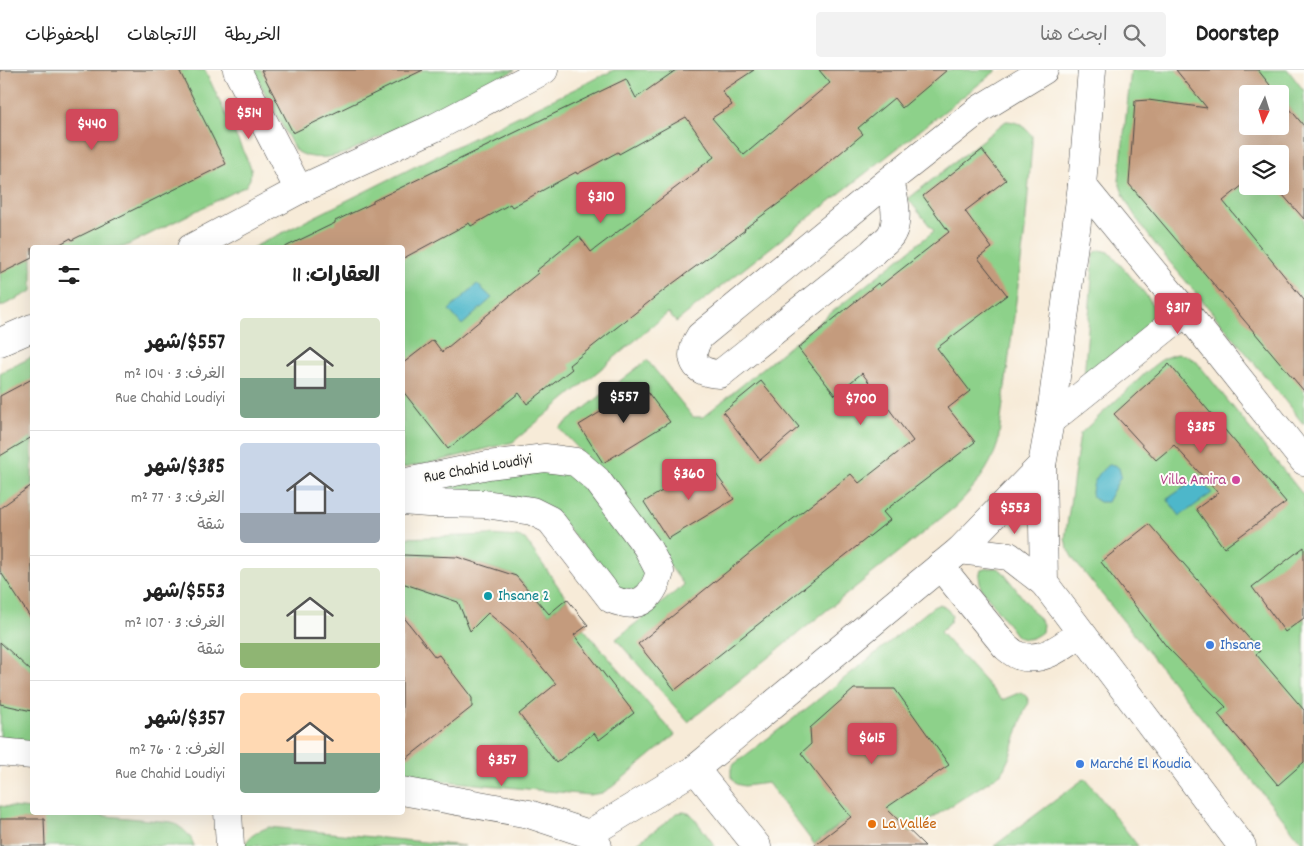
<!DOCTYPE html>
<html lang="ar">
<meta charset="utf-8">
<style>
:root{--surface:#fff;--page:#f2f2f2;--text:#222;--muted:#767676;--line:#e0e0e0;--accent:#d1495b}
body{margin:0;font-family:Dekko,"Playpen Sans Arabic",sans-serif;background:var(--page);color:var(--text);direction:rtl;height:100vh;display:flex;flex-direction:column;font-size:19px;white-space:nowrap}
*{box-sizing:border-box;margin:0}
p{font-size:16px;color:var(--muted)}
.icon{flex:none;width:28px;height:28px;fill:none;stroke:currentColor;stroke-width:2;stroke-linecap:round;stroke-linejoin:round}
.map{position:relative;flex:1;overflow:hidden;direction:ltr}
.drawer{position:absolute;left:30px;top:175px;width:375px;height:570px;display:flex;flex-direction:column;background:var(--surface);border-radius:5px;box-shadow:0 5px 20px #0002;direction:rtl}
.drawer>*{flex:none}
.needle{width:32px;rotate:184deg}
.controls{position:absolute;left:1239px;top:15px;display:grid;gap:10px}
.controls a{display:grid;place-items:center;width:50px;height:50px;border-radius:5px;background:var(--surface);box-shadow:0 5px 20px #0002;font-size:25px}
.price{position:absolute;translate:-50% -42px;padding:0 11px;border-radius:5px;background:var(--accent);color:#fff;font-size:16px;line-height:32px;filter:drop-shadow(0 1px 2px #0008)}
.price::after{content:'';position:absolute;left:50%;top:30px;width:15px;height:11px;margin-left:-8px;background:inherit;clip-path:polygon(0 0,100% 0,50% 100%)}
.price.active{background:#222;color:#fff}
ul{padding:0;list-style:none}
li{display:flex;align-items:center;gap:15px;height:125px;padding:0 25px}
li+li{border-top:1px solid var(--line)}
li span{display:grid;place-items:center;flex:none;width:140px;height:100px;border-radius:5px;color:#555}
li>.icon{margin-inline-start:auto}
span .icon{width:60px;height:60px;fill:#fffc;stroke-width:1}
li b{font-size:21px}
h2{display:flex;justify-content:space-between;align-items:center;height:60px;padding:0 25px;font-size:21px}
header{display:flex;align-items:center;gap:30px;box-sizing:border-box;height:70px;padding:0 25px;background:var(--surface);border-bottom:1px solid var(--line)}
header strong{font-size:24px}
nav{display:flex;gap:28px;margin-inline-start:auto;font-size:18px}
.search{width:350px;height:45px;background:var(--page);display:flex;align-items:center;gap:12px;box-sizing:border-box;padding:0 18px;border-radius:5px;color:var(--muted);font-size:19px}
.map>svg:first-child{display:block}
.green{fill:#8dd18a;stroke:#5c7e5a;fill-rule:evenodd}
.water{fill:#4db7ca;stroke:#3c717a}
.building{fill:#c49b7d}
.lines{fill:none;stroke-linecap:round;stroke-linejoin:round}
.minor-casing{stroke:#4a4845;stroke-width:29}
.minor{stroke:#fff;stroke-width:28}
.hotel-dot{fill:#d1479c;stroke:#fdfcf7;stroke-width:2}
.culture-dot{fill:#0f9aa8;stroke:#fdfcf7;stroke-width:2}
.shop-dot{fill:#3f7fe0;stroke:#fdfcf7;stroke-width:2}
.food-dot{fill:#e8710a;stroke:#fdfcf7;stroke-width:2}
.labels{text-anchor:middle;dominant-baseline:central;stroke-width:4;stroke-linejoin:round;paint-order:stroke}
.street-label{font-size:16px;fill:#2b2b2b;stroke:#fdfcf7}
.hotel-label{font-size:16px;fill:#b23c85;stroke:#fdfcf7;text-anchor:end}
.culture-label{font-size:16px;fill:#0d838f;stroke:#fdfcf7;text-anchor:start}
.shop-label{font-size:16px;fill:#366cbe;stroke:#fdfcf7;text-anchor:start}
.food-label{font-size:16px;fill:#c56008;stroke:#fdfcf7;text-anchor:start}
</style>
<header>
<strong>Doorstep</strong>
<div class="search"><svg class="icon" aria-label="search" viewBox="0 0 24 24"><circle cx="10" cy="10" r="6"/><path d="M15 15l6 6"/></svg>ابحث هنا</div>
<nav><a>الخريطة</a><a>الاتجاهات</a><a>المحفوظات</a></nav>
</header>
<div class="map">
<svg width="1304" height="776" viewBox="0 0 1304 776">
<rect width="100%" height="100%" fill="#fdfcf7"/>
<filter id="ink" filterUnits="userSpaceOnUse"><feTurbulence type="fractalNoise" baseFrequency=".02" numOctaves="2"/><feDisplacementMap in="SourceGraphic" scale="10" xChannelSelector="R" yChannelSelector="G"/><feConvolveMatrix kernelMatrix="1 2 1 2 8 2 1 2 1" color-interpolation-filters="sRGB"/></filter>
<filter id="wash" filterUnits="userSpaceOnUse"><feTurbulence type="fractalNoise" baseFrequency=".0096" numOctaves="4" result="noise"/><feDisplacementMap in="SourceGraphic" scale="20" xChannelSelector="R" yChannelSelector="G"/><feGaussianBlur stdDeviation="1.12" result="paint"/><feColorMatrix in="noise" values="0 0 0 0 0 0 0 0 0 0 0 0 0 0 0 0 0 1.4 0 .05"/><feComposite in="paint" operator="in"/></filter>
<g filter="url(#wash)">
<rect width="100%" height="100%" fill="#f7ebd8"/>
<!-- green -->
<g class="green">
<polygon points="0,0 205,0 251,98 250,109 246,116 124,177 32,178 32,221 0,237"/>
<path d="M253,0H515L473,22L346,83C328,88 311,91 295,80Z"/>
<polygon points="614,0 997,0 676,252 668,243 513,372 435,392 403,398 402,178 252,178 446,81"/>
<path d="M1131,0H1288L1304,21V355C1271,312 1235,270 1200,228C1179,202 1123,142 1119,110ZM1248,24H1280V56H1248ZM1248,84H1280V116H1248Z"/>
<path d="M1006,51C1018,51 1025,57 1032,66V74L1025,160L998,373C990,399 974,418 955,437L688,652L616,569L684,515L600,402L559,358L647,290L693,347H703L817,254L934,161L908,129Z"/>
<path d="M1100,180L1109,182C1119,194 1149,225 1154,238C1156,246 1151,254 1148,260L1084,308L1094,183Z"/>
<path d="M1176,284L1185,285L1196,291L1304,426V775L1083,501C1074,491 1068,483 1065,469L1080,364L1152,297L1164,288Z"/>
<polygon points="32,287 32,675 0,670 0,303"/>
<polygon points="546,398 568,402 587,415 636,481 648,505 641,519 622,523 555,443 408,419"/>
<polygon points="490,465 518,467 525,469 567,529 549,544 516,506 457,487 403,485 402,468"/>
<path d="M988,498H997L1002,501L1043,554L1042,562C1033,569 1025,572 1016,565L981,518L979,507L981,500Z"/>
<polygon points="402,500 417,518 466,535 484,539 519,569 538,592 583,558 675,665 612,717 602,723 589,725 403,707"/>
<polygon points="940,534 948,540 952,546 950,552 940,562 1002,630 1021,622 1027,627 1029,633 1025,639 1010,686 1002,703 910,762 875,728 814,774 768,713 744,716 736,714 731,707 731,699 733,695 815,632 933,537"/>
<polygon points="1085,708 1138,776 994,776"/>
<path d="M0,736L32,739V742L73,743L172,752C182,758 191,764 194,776H0Z"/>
<polygon points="684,742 691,744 715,776 633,776 668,751 676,743"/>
<path d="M269,757L465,776H244C249,765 259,761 269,757Z"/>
</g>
<!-- water -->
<g class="water">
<polygon points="477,214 492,228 462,255 449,240"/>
<path d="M1108,395H1115L1119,398L1121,406L1107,432H1099L1093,428C1089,416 1099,402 1108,395Z"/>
<polygon points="1198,408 1212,423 1180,446 1167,429"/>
</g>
<g id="blocks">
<!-- building -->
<g class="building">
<polygon points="0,0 179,0 226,94 72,170 71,168 53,178 32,178 32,188 0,204"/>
<polygon points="261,0 423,0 293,63"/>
<polygon points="676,0 754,0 722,21 732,35 712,48 744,85 830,13 819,0 947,0 902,38 894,28 858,58 863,64 839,84 786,128 744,159 745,160 668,217 569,295 572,299 527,334 519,323 448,379 402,320 402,294 433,270 442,282 538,203 536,201 579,166 591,182 699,100 698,99 714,87 686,47 619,84 618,82 577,104 576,102 512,137 510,134 471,156 469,153 402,189 402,178 283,178 335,153 335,151 373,133 373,131 626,9 636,28"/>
<polygon points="1176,0 1258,0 1277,24 1248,24 1248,56 1280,56 1280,27 1304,56 1304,149 1275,116 1280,116 1280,84 1248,84 1248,111 1223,131 1304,230 1304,321 1129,114 1135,31 1148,30 1207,38"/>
<polygon points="982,80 1006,110 965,141 992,178 978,188 1007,225 937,278 970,321 948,338 975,372 883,442 890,450 675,620 638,574 767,469 851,404 859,413 913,371 862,303 835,325 798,278 878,213 880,216 949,162 923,126"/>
<polygon points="1169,294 1286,432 1224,478 1196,439 1218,423 1174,375 1156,390 1114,344"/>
<polygon points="32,309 32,367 0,386 0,326"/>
<polygon points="761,311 799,357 760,390 723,342"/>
<polygon points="643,316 670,352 603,393 579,355"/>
<polygon points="708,393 734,429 668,469 644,432"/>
<polygon points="32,415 32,550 0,501 0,438"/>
<polygon points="1149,454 1260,581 1256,584 1304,640 1304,692 1278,715 1218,644 1226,637 1167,577 1101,492"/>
<polygon points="1304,477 1304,548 1285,562 1252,517"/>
<polygon points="402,485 457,487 516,506 549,544 567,529 588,555 574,565 634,643 599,670 594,663 556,693 519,644 556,614 519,569 488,543 470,561 458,532 402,513"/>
<polygon points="402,545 435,587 439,585 472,628 472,637 402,692"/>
<polygon points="0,572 32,602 32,641 0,634"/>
<polygon points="854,619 895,619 949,695 886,738 925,776 813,776 851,747 801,683 811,674 810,658"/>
<polygon points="0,749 44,749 45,776 0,776"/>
</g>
</g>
</g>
<g filter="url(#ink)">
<use href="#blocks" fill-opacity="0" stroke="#4a4845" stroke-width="1"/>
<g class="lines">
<!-- minor casing -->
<g class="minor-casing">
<g id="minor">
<polyline points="237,0 299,120"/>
<polyline points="1092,0 1082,115 1050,351 1042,395 1044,513 1242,776"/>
<path d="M890,110C893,124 900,148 892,163C889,170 877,177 872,183L720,304C694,303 686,288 700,266L890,110L980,39L1044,0"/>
<polyline points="1082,115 1186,242 1304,391"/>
<polyline points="191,178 299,120 436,57 544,0"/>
<polyline points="0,272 32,258"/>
<polyline points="1050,351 1186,242"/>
<path d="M402,413L488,395L545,388L576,392L597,410L647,477L660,502C652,529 639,541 611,529L550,450L532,441L485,434L428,433L402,431"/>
<polyline points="960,480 1009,486 1044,513"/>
<path d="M940,496L1006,577C1010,580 1015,585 1020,586C1043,593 1064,575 1081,563"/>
<polyline points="0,682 32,685"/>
<polyline points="695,699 757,776"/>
<polyline points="402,721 529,744 589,764 598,776"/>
<polyline points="228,742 230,776"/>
<polyline points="589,764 695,699 960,480 1042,395"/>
</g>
</g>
<!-- minor -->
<use href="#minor" class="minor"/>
</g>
</g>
<!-- markers -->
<circle class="hotel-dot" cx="1236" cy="410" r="5"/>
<circle class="culture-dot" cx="488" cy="526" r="5"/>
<g class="shop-dot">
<circle cx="1210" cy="575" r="5"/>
<circle cx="1080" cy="694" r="5"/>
</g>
<circle class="food-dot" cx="872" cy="754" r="5"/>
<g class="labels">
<!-- street labels -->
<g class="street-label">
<text transform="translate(478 399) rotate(-10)">Rue Chahid Loudiyi</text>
</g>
<!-- hotel labels -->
<g class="hotel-label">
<text x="1226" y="410">Villa Amira</text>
</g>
<!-- culture labels -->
<g class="culture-label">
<text x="498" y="526">Ihsane 2</text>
</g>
<!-- shop labels -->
<g class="shop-label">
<text x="1220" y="575">Ihsane</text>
<text x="1090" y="694">Marché El Koudia</text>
</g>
<!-- food labels -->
<g class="food-label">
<text x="882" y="754">La Vallée</text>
</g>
</g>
</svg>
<div class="controls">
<a><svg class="needle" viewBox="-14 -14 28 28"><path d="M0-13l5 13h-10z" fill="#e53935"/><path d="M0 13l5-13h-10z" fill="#767676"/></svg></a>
<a><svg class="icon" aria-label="layers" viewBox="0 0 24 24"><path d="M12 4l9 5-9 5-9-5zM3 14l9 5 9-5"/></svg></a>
</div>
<b class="price" style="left:249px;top:70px">$514</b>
<b class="price" style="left:92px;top:81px">$440</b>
<b class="price" style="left:601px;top:154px">$310</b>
<b class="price" style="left:1178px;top:265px">$317</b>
<b class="price active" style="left:624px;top:354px">$557</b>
<b class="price" style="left:861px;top:356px">$700</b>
<b class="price" style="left:1201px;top:384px">$385</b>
<b class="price" style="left:689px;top:431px">$360</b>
<b class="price" style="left:1015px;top:465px">$553</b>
<b class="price" style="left:872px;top:695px">$615</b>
<b class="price" style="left:502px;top:717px">$357</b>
<section class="drawer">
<h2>العقارات: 11<svg class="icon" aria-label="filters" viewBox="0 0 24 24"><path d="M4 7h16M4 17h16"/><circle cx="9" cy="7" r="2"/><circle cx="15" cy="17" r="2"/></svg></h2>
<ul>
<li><span style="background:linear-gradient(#dfe7d0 60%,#7fa58c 0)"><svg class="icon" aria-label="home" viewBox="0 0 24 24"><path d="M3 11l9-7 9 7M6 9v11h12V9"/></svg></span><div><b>$557/شهر</b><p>الغرف: 3 · 104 m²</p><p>Rue Chahid Loudiyi</p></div></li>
<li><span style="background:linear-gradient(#c9d6e8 70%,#9aa5b1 0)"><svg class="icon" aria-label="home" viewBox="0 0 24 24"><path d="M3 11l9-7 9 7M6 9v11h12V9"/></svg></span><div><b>$385/شهر</b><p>الغرف: 3 · 77 m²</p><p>شقة</p></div></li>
<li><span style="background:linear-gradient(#dfe7d0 75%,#8fb573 0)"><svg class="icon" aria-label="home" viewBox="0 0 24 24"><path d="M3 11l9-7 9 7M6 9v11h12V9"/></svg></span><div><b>$553/شهر</b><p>الغرف: 3 · 107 m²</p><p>شقة</p></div></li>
<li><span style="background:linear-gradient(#ffd9b3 60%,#7fa58c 0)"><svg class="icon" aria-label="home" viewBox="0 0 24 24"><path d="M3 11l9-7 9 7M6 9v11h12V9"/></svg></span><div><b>$357/شهر</b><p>الغرف: 2 · 76 m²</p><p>Rue Chahid Loudiyi</p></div></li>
</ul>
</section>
</div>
